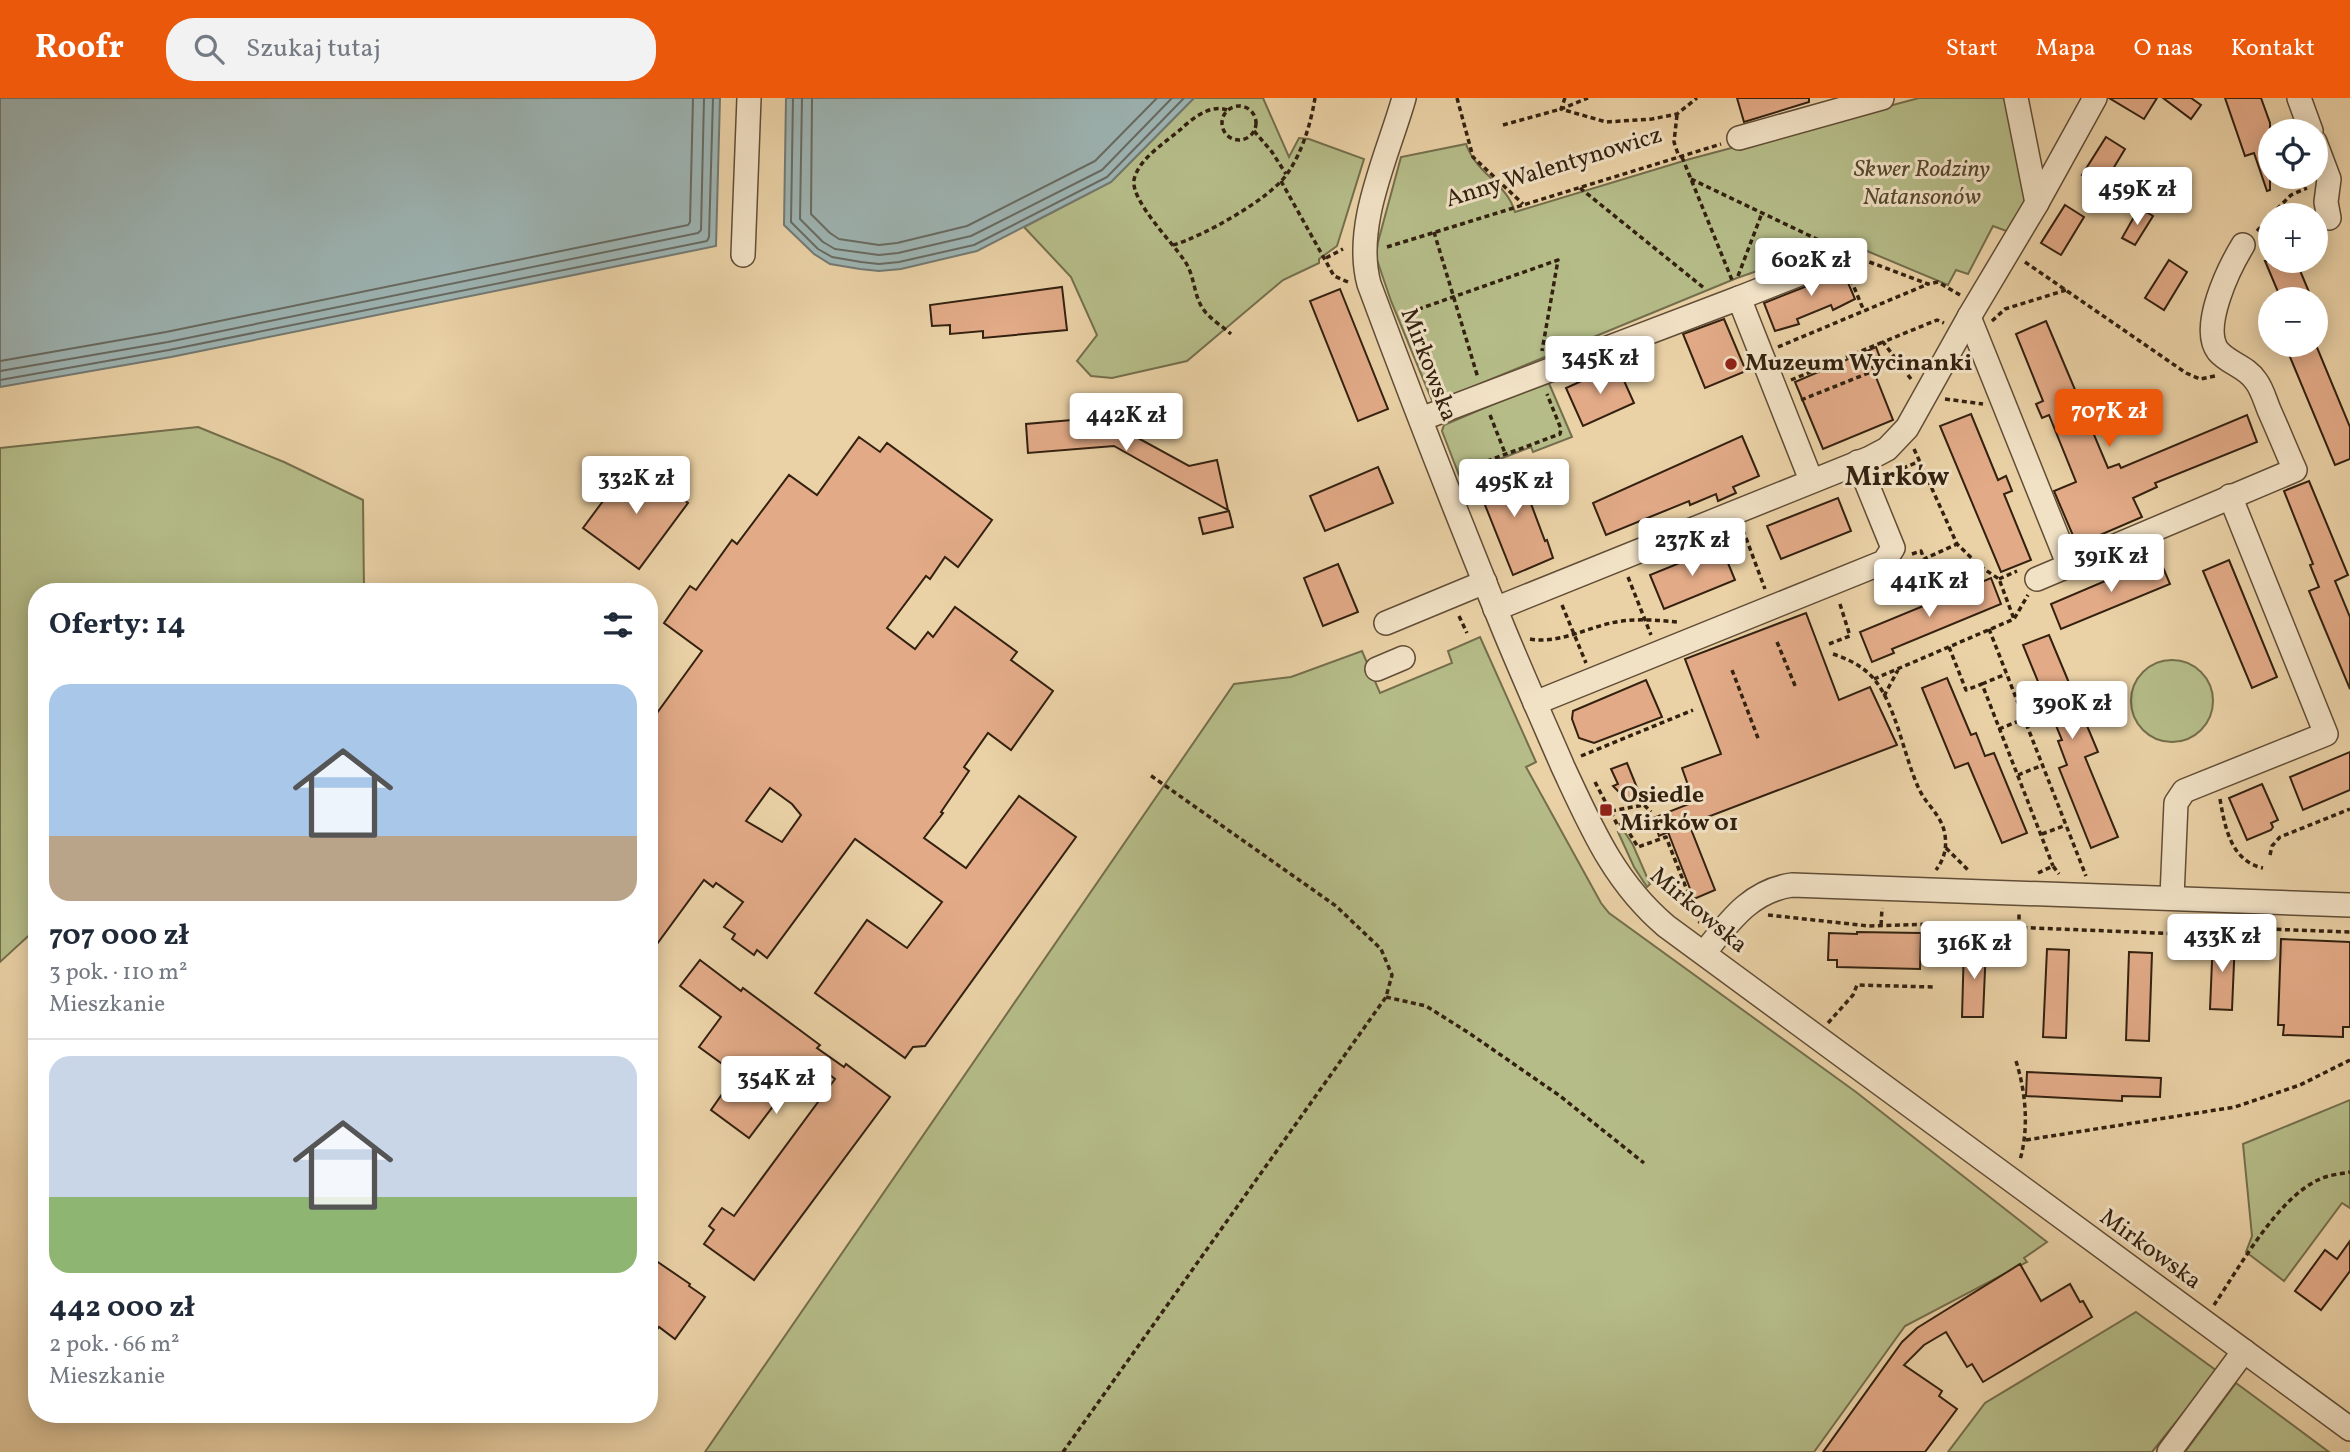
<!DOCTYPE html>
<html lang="pl">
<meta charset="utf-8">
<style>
:root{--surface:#fff;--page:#f2f2f3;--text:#1f2937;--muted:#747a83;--line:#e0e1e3;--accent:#ea580c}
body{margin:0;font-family:Vollkorn,serif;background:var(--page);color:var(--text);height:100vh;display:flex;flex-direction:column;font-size:26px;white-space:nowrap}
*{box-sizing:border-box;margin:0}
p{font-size:23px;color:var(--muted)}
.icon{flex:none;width:38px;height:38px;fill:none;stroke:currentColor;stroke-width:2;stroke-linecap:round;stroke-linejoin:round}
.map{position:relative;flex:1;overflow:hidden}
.drawer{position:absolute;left:28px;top:485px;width:630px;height:840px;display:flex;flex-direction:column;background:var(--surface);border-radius:28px;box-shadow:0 4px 18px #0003}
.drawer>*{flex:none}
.controls{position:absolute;left:2258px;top:21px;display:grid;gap:14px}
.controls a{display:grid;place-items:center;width:70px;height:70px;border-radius:50%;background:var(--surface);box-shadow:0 4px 18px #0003;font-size:35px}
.price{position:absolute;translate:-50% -60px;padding:0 16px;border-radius:7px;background:#fff;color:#222;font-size:23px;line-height:46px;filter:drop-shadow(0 2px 4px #0008)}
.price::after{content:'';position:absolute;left:50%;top:42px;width:21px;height:16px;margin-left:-10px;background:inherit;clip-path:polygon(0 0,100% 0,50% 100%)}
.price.current{background:var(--accent);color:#fff}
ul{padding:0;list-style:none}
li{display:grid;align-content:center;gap:14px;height:371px;padding:0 21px}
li+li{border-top:2px solid var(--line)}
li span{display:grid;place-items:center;height:217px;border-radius:21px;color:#555}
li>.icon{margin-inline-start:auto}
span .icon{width:126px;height:126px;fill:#fffc;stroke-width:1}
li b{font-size:30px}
h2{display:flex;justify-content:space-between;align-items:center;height:84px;padding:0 21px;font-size:30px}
header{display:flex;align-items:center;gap:42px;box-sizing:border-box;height:98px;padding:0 35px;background:var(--accent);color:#fff}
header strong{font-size:33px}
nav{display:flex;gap:38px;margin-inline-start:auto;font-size:24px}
.search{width:490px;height:63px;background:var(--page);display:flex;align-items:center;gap:18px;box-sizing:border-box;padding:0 24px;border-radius:28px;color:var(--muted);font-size:26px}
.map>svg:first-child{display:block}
.green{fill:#b5bc88;stroke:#746e4c;stroke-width:2}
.water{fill:#9db4b3;stroke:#737972;stroke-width:2}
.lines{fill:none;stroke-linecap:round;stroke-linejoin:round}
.shore{stroke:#686a62;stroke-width:2}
.building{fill:#e2aa87;stroke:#332110;stroke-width:2;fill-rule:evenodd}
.minor-casing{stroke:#614d36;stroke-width:26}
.path{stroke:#332110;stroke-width:3.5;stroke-dasharray:5 3.5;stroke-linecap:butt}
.minor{stroke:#f1e1c5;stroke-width:23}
.poi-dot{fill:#8f2418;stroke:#f1e1c5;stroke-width:2.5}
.labels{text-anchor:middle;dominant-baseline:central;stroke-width:6;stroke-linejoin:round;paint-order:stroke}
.street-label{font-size:24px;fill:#332110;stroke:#f1e1c5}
.park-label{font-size:24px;font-style:italic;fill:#54482e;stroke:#f1e1c5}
.poi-label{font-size:24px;font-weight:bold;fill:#332110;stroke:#f1e1c5;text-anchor:start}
.quarter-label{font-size:28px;font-weight:bold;fill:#332110;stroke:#f1e1c5}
</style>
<header>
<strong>Roofr</strong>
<div class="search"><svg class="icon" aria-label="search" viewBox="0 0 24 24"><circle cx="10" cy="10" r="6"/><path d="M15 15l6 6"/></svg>Szukaj tutaj</div>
<nav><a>Start</a><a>Mapa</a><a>O nas</a><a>Kontakt</a></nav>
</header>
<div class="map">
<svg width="2350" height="1354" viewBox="0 0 2350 1354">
<rect width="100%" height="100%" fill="#ead1a6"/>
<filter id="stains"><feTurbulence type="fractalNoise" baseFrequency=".00286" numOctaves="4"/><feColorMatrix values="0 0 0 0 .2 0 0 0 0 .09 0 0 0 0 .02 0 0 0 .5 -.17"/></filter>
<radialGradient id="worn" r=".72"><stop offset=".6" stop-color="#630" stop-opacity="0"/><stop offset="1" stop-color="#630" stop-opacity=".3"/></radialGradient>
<!-- green -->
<g class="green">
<polygon points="1194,0 1263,0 1289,59 1299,40 1309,41 1364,61 1337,148 1319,161 1319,165 1283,182 1187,263 1112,280 1091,278 1077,263 1097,237 1071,179 1024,129 1111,84"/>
<path d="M1919,0H2011L2028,99L2009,134L1993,128L1968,176L1956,172L1948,187L1867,153L1840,144L1737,180L1433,305L1391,203L1376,159L1378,144L1401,59L1466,46C1477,77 1506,84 1515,114L1690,61Z"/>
<polygon points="1548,283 1572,339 1533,354 1531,349 1459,377 1442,333 1444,327"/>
<polygon points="198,329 284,364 363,402 364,493 37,494 37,830 0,864 0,350"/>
<polygon points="1480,539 1536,664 1526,669 1601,805 1609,815 1856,994 2047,1144 2024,1160 2027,1164 1905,1228 1814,1354 705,1354 1234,586 1291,579 1362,553 1380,595 1452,565 1448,553"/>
<circle cx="2172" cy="603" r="41"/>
<polygon points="1624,733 1633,747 1650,786 1647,789 1634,769 1618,734"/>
<polygon points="2350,1002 2350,1110 2342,1105 2284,1183 2246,1154 2252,1138 2243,1046"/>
<polygon points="2136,1214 2217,1273 2152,1354 1948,1354 1985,1305"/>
<polygon points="2236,1285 2329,1354 2185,1354"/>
</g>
<!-- water -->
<g class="water">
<polygon points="0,0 720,0 716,148 171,259 0,289"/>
<polygon points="786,0 1194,0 1111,84 977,153 901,171 879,173 860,171 830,166 814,156 784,127"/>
</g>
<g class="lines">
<!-- shore -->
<g class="shore">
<polyline points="793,0 791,124 818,151 832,159 861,164 879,166 899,164 974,147 1107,79 1184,0"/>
<polyline points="802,0 800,121 823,144 835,151 879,157 898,155 971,138 1102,72 1172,0"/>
<polyline points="812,0 811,116 830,135 839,141 879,147 897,145 967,128 1095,63 1157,0"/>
<polyline points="0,263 166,234 688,127 690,124 693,0"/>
<polyline points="0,273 168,244 698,135 701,132 704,0"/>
<polyline points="0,282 169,252 707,143 709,139 713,0"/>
</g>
</g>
<!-- building -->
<g class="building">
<polygon points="1737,0 1809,0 1809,4 1744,24"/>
<polygon points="2109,0 2157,0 2144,21"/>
<polygon points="2163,0 2191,0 2201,7 2191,21"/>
<polygon points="2225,0 2261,0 2270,25 2270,92 2267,93 2254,55 2245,58"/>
<polygon points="2106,39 2125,51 2102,89 2082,77"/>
<polygon points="2065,107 2084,119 2061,157 2041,145"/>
<polygon points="2139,110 2153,118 2135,147 2122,140"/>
<polygon points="2169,162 2187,174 2164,212 2145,200"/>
<polygon points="2265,163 2296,163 2312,201 2281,201"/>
<polygon points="1834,166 1835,168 1840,166 1855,201 1833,212 1831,207 1797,221 1799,226 1775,233 1764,205 1810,187 1819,178 1819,173"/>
<polygon points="1062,189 1067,232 983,240 983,233 950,236 950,227 932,228 930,207"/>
<polygon points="1340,191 1388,311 1358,323 1310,203"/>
<polygon points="1724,221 1746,273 1705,290 1683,236"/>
<polygon points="2046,223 2108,370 2119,366 2121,370 2247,317 2257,344 2155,385 2157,389 2133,400 2142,419 2077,447 2054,393 2076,384 2049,317 2042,320 2036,306 2043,303 2016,236"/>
<polygon points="2285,247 2316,247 2350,329 2350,361 2335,367"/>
<polygon points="1876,249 1882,265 1872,269 1893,322 1823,351 1795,284"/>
<polygon points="1617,267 1634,305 1583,328 1566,290"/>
<polygon points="1971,316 1998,382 2006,378 2012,393 2004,396 2031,462 2001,474 1940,328"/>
<polygon points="1095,320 1096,330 1118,329 1189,368 1217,362 1228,412 1114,348 1028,355 1026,326"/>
<polygon points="1742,338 1759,378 1733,389 1736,395 1718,403 1716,396 1690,407 1689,403 1606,437 1593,405"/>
<path d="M859,339L880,354L887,345L992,422L958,469L945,459L930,481L926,478L887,530L915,551L928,534L933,539L955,509L1017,554L1011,562L1053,593L1011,652L988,635L964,669L969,673L941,714L943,715L924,740L966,770L1019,698L1076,739L925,948L913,949L905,960L815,895L867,822L907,850L942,804L855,741L767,860L757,852L754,857L732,841L735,836L724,829L743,804L716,785L713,789L704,782L649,857V626L702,553L664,525L690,488L696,492L732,442L737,446L789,377L817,397ZM770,690L792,706L801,717L782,744L746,723Z"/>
<polygon points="632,364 688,405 639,471 583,430"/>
<polygon points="1516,366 1545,443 1547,442 1553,460 1513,477 1475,382"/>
<polygon points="1378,369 1393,405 1325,433 1310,398"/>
<polygon points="2309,383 2348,477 2335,483 2350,519 2350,591 2309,493 2319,489 2310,467 2313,466 2284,393"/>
<polygon points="1838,400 1851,433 1781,461 1767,428"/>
<polygon points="1229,413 1233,429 1203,436 1199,420"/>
<polygon points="1721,448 1735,482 1664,511 1650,477"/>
<polygon points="2159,460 2170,486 2061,531 2051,506"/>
<polygon points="2229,462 2277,579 2252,590 2203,473"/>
<polygon points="1338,466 1358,514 1323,528 1304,480"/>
<polygon points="1991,480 2001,506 1892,551 1894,555 1872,564 1860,534"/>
<polygon points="1806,515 1839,602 1870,589 1897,647 1689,726 1715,792 1694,801 1668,734 1659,738 1653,720 1694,704 1682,670 1721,656 1685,561"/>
<polygon points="2049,537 2098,654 2085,659 2118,739 2091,750 2059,670 2067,667 2058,643 2062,642 2023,547"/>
<polygon points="1947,580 1971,637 1976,635 1985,658 1994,655 2027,735 2002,745 1968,665 1955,670 1922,590"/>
<polygon points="1646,582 1662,619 1594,645 1579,640 1572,621 1573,613"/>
<polygon points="2350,654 2350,692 2303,712 2290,679"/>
<polygon points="1627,665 1640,697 1627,702 1613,688 1618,686 1611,671"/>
<polygon points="2262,686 2278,722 2271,725 2273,729 2271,732 2247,742 2229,700"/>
<polygon points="1857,834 1921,835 1920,871 1837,869 1837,862 1828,862 1829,835 1857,836"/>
<polygon points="2213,840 2235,841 2232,912 2210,911"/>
<polygon points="2281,841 2350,844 2350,929 2343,929 2343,939 2283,937 2284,927 2278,927"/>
<polygon points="1964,847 1986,848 1983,919 1962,919"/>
<polygon points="2047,851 2069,852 2066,940 2043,939"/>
<polygon points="2129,854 2152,855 2149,943 2126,942"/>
<polygon points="700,862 741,893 743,890 820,947 817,950 844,969 846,966 890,999 754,1182 704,1146 714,1132 709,1128 722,1110 734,1118 835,981 809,961 749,1040 711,1012 736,976 699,949 721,919 680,888"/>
<polygon points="2027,974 2161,980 2160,999 2122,998 2122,1003 2026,998"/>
<polygon points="2350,1143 2350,1173 2321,1212 2295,1193 2325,1152 2337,1161"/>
<polygon points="649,1158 690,1186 689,1188 705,1199 675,1241 659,1229 649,1242"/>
<polygon points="2020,1166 2041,1203 2070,1186 2080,1204 2083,1203 2092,1219 1983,1284 1972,1266 1967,1269 1946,1234 1924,1247 1904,1267 1942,1293 1939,1298 1957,1311 1925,1354 1823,1354 1902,1244 1917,1230"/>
</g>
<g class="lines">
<!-- minor casing -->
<g class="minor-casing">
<g id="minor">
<path d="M1404,0C1388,57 1353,127 1369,186C1412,302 1457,417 1504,532C1523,578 1543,623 1563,669C1591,729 1614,784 1666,828L2350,1331"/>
<polyline points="2016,0 2037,105"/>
<polyline points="2299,0 2311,33"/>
<polyline points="1739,40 1882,0"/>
<polyline points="2315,44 2329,81 2326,104 2329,120"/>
<polyline points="743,157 749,0"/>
<polyline points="1739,200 1805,174"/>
<polyline points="1969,219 2069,468"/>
<polyline points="1421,321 1739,200 1811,382"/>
<path d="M2037,481L2295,372C2286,352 2278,332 2269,312C2265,302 2262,291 2256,283C2246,268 2229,266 2218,253C2200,229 2229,170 2243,147"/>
<polyline points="1495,511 1870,360 1887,351 1907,330 1969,219 2037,105 2095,0"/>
<polyline points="1386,525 1485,484"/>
<polyline points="1377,571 1403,560"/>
<polyline points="1535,605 1884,464 1893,450 1858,364"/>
<polyline points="2172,799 2176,705 2184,693 2326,636 2230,398"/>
<path d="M1704,855C1729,824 1750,793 1792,787L2350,807"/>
<polyline points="2169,1354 2244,1253"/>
</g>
</g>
<!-- path -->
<g class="path">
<polyline points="1457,0 1473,59 1523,106"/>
<polyline points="1565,0 1561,11 1606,24 1652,21 1677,16 1697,0"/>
<circle cx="1239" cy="25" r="17"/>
<path d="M1227,12C1210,6 1193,20 1181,31C1166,44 1138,61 1134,82C1131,103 1172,144 1184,162C1195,177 1193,196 1203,211C1210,221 1222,228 1231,236"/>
<polyline points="1677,17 1674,44 1679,59"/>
<polyline points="1503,27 1561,11 1588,0"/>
<polyline points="1254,33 1272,54 1286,76"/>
<polyline points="1682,59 1732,182"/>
<polyline points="1691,81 1848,156"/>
<polyline points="1281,83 1334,178 1348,184"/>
<polyline points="1580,90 1704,190"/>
<polyline points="2271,117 2291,97 2307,90"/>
<polyline points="2257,133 2270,119"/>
<polyline points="1434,134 1478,280"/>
<path d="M1173,147C1202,139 1270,101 1287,76C1302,55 1311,25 1315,0"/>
<polyline points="1387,149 1721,46"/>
<polyline points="1841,158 1864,213"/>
<polyline points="1326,160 1343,151"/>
<polyline points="2025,164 2186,275 2200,281 2215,278"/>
<polyline points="1822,167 1848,156 1928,186 1938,184 1960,197"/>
<polyline points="1738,178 1762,115"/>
<polyline points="1402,217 1558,162 1542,253"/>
<polyline points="1992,223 2005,211 2066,192"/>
<polyline points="1778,249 1928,186"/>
<polyline points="1911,281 1883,244 1937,222 1944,225"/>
<polyline points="1791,282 1883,244"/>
<polyline points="1945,301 1983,306"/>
<polyline points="1801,302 1896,264"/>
<polyline points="1490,317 1505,355"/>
<polyline points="1914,351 1957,446 1981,469 1999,481 2014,521"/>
<polyline points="1463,372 1560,336 1561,331 1547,296"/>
<polyline points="1887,377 1920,363"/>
<polyline points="1743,432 1765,491"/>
<polyline points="1912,456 1921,453 1924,461 1957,446"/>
<polyline points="1628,479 1651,537"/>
<polyline points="1999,481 2017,473"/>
<polyline points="1562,507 1586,565"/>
<polyline points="1459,518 1467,535"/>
<polyline points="1989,531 2086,778"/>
<path d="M1530,541C1558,546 1584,531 1611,525C1632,520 1655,522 1677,524"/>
<polyline points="1777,544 1796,590"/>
<polyline points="1829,546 1850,538 1839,503"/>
<polyline points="1949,549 1966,592 1982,586 2053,768"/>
<path d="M1833,556C1848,561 1863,568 1874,581C1896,607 1904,659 1919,691C1927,708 1942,717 1945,737C1947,751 1944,761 1936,772"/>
<polyline points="1732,572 1758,640"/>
<polyline points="1874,581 2014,521 2028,497"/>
<polyline points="1982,586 2006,576"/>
<polyline points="1884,598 1898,572"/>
<polyline points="1999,631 2024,621"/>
<polyline points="1581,658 1693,612"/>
<polyline points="2018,677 2043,667"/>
<polyline points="1595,684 1618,728 1623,725 1638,749 1666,739 1700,825"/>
<path d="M2220,701C2225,730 2231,763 2263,770"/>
<polyline points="1611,713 1644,707 1651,714"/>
<polyline points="2042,736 2066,727"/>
<polyline points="1946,750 1969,773"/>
<polyline points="2270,757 2272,748 2280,739 2350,711"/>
<polyline points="2038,775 2053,768 2059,776"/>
<polyline points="1768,817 1869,828 1936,826 2182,836"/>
<polyline points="1881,827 1882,810"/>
<polyline points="2183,828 2350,834"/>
<polyline points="2019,830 2019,815"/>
<polyline points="1386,899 1426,908 1469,935 1560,998 1644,1065"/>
<polyline points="1828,925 1853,897 1857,887 1933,889"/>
<path d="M2016,963C2026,995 2029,1030 2020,1062"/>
<polyline points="2026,1042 2235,1009 2300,987 2350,962"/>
<path d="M2214,1207C2239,1170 2277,1101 2318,1082C2327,1077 2340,1076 2350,1074"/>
<polyline points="1063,1354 1386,899 1392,877 1381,851 1336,808 1150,677"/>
</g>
<!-- minor -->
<use href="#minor" class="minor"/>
</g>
<!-- markers -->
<g class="poi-dot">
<circle cx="1731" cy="266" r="7"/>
<rect x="1599" y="705" width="14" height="14" rx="3.5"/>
</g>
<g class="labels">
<!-- street labels -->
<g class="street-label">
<text transform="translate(1554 70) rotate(-17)">Anny Walentynowicz</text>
<text transform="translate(1428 267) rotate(69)">Mirkowska</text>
<text transform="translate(1698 813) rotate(40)">Mirkowska</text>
<text transform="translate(2150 1152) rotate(36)">Mirkowska</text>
</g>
<!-- park labels -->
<g class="park-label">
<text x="1922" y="72">Skwer Rodziny<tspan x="1922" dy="28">Natansonów</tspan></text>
</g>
<!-- poi labels -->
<g class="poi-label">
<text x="1745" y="266">Muzeum Wycinanki</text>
<text x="1620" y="698">Osiedle<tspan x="1620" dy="28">Mirków 01</tspan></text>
</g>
<!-- quarter labels -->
<g class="quarter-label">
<text x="1897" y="379">Mirków</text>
</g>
</g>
<rect width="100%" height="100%" filter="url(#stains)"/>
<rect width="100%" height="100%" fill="url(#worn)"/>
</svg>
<div class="controls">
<a><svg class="icon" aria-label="locate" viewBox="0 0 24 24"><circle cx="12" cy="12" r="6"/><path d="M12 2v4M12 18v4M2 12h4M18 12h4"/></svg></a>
<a>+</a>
<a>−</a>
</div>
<b class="price" style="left:2137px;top:129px">459K zł</b>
<b class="price" style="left:1811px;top:200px">602K zł</b>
<b class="price" style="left:1600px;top:298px">345K zł</b>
<b class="price current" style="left:2109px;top:351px">707K zł</b>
<b class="price" style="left:1126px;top:355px">442K zł</b>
<b class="price" style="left:636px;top:418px">332K zł</b>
<b class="price" style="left:1514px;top:421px">495K zł</b>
<b class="price" style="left:1692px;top:480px">237K zł</b>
<b class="price" style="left:2111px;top:496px">391K zł</b>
<b class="price" style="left:1929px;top:521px">441K zł</b>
<b class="price" style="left:2072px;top:643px">390K zł</b>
<b class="price" style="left:2222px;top:876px">433K zł</b>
<b class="price" style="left:1974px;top:883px">316K zł</b>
<b class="price" style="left:776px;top:1018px">354K zł</b>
<section class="drawer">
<h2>Oferty: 14<svg class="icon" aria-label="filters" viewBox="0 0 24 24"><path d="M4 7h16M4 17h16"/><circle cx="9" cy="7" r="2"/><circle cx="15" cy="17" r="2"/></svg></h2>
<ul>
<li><span style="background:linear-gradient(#a9c7e8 70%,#b9a48a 0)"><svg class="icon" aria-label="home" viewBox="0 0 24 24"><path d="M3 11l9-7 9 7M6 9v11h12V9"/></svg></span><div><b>707 000 zł</b><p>3 pok. · 110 m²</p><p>Mieszkanie</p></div></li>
<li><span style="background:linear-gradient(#c9d6e8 65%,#8fb573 0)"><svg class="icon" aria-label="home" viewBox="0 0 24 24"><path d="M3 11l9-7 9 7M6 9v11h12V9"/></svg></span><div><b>442 000 zł</b><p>2 pok. · 66 m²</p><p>Mieszkanie</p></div></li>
</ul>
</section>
</div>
